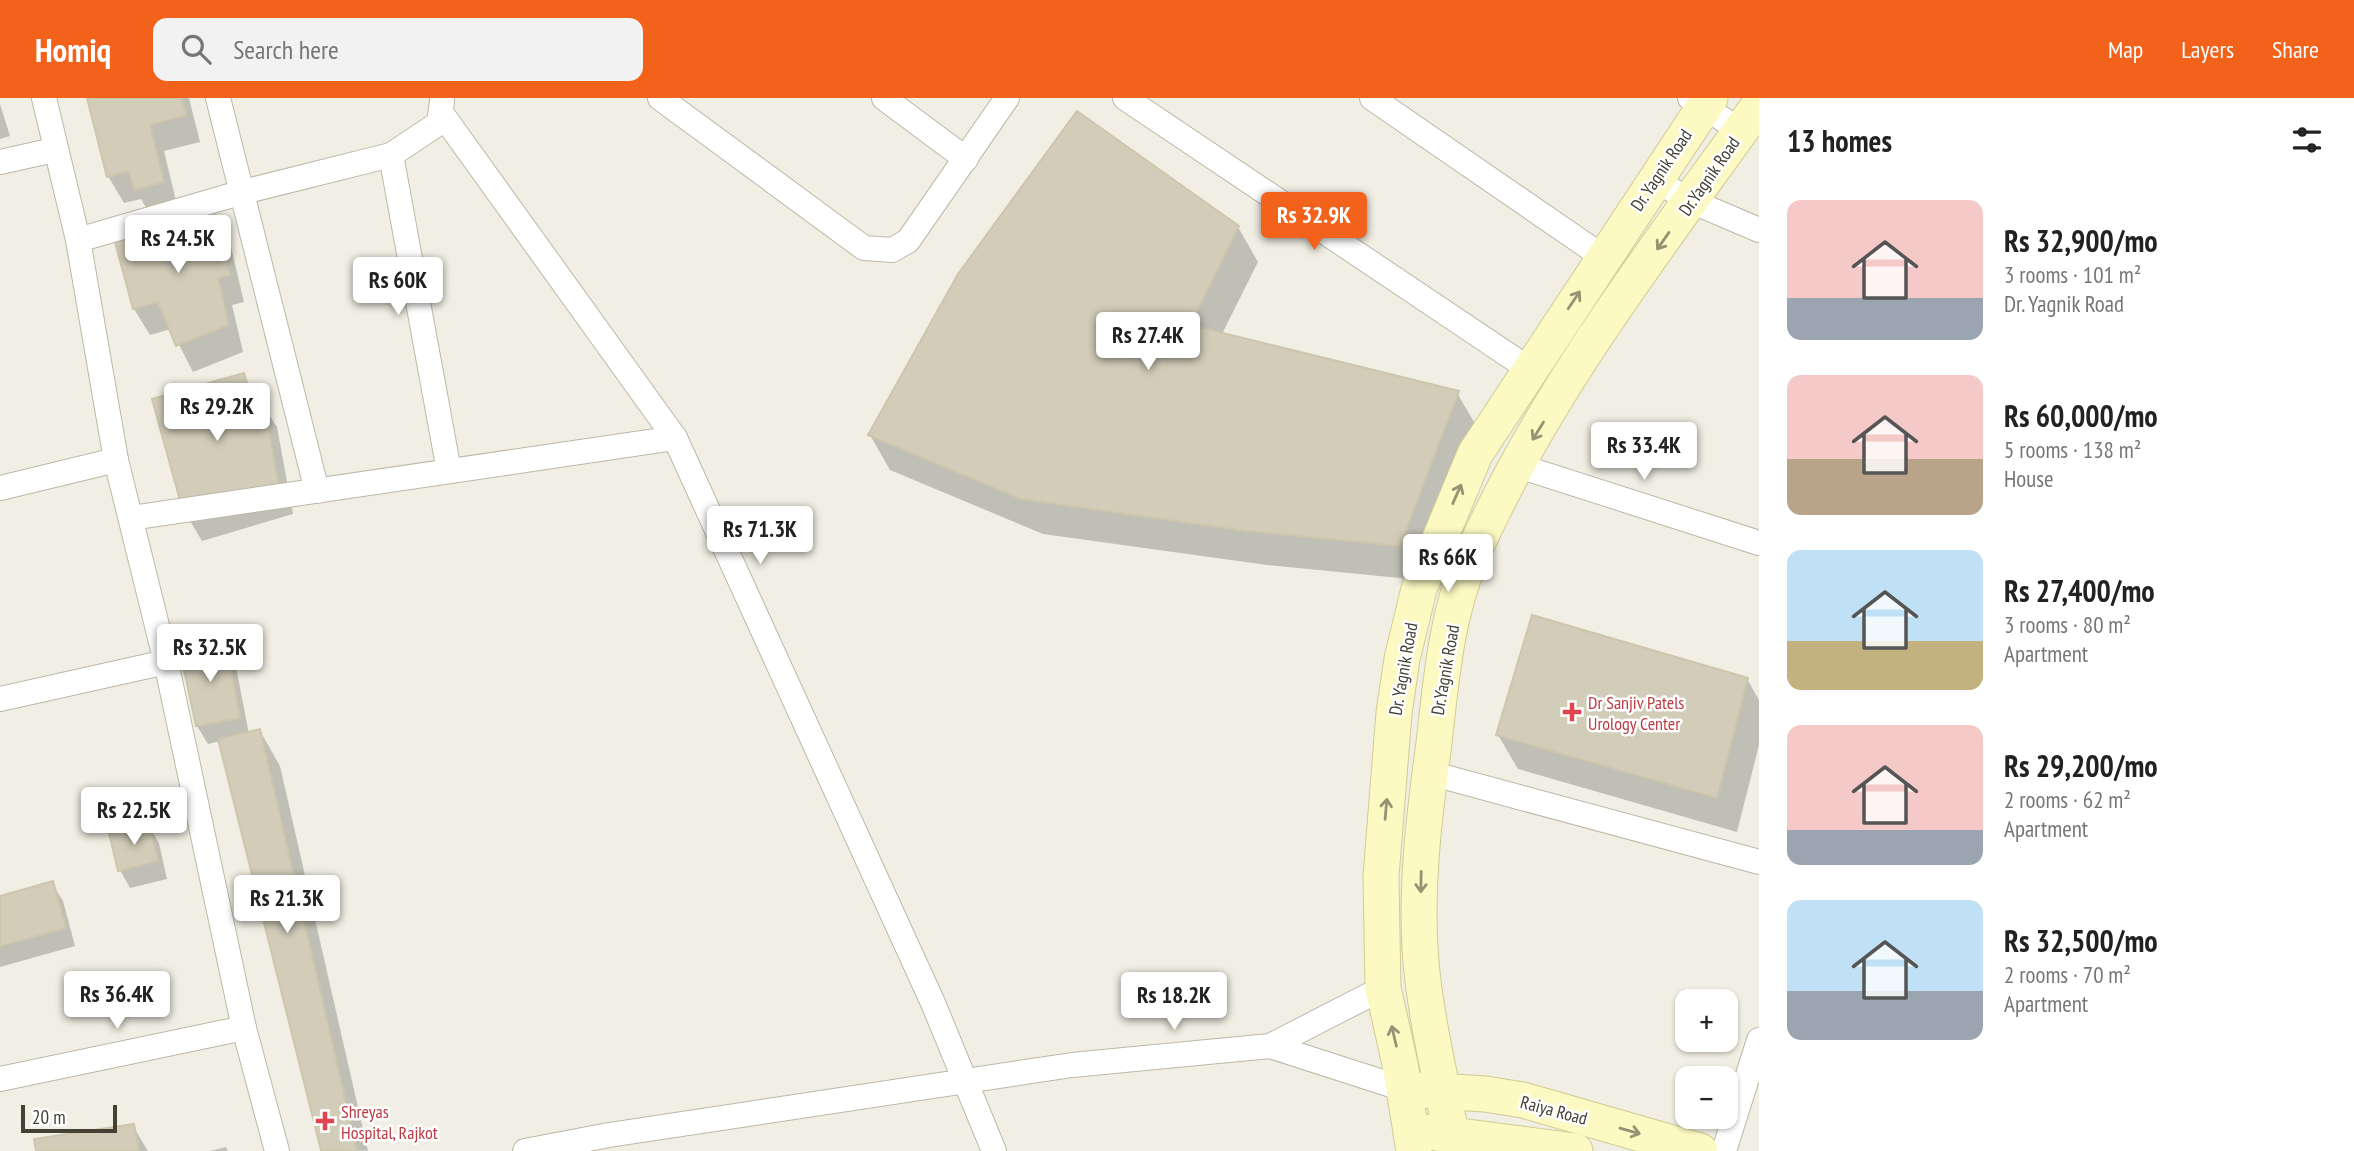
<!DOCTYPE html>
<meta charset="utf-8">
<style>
:root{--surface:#fff;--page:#f2f2f2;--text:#222;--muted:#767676;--accent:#f2621a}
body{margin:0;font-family:"PT Sans Narrow",sans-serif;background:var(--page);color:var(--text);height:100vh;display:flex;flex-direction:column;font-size:26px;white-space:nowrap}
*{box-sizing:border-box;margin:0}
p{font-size:23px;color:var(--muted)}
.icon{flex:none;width:38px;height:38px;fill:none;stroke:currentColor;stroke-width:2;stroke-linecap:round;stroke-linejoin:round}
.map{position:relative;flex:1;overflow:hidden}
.drawer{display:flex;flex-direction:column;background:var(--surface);width:595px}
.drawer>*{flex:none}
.tools{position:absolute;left:1675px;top:891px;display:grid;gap:14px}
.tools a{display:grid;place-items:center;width:63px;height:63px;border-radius:14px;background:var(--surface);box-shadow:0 2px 5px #0004;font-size:35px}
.scale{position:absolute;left:21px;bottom:18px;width:96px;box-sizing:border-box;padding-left:7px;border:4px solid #434034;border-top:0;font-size:19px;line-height:24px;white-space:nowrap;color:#434034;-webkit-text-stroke:5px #fff;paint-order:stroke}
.price{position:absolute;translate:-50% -60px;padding:0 16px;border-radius:7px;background:#fff;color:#222;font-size:23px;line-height:46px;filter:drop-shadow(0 2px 4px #0008)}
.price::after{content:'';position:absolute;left:50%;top:42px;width:21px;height:16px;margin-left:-10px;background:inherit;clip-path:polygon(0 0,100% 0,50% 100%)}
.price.active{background:var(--accent);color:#fff}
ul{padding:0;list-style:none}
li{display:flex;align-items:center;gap:21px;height:175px;padding:0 28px}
li span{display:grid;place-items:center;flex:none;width:196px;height:140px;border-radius:14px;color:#555}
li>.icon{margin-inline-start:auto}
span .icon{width:84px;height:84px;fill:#fffc;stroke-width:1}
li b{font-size:30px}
h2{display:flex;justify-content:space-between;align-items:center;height:84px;padding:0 28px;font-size:30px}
header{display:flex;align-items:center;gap:42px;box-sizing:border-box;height:98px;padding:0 35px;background:var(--accent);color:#fff}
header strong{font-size:33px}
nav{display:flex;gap:38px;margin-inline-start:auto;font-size:24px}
.search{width:490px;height:63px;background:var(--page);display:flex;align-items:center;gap:18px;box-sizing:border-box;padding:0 24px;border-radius:14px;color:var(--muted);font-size:26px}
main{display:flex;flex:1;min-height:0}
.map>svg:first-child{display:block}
.shadow{fill:#0003}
.building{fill:#d2cdb9;stroke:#cdc6ad;stroke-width:2}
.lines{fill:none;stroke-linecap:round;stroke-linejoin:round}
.street-casing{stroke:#bcb8a7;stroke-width:26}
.secondary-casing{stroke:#d0cb95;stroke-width:37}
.street{stroke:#fff;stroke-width:24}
.secondary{stroke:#fcf9c2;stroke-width:35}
.oneway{stroke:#969374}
.health-dot{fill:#e0444e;stroke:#fff;stroke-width:2.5}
.labels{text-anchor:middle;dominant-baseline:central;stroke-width:5;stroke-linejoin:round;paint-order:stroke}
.street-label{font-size:18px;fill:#434034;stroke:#fff}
.health-label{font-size:18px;fill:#be3a42;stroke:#fff;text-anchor:start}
</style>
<header>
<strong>Homiq</strong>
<div class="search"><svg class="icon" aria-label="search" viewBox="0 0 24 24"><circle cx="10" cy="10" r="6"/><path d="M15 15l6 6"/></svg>Search here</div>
<nav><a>Map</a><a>Layers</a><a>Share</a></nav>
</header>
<main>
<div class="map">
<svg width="1759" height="1053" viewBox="0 0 1759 1053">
<rect width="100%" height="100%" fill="#f1efe3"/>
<!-- shadow -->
<g class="shadow">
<polygon points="89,0 189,0 200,44 164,53 178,111 151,118 141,101 124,105 108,78"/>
<polygon points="0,6 10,38 0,41"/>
<polygon points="215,119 230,145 244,204 232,207 243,254 193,274 171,231 150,237 134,211 116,141"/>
<polygon points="1238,129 1258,164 1222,236 1457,295 1477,329 1420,482 1267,467 1043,436 890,372 870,337"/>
<polygon points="243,277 277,329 293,416 202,443 186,416"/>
<polygon points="225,546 235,564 249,636 260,633 280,668 368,1053 322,1051 220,643 208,646 197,628"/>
<polygon points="1747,581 1759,602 1759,647 1737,734 1518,671 1498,637"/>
<polygon points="148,727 159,745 167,781 130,790 120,772"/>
<polygon points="52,785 63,803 75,848 0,869 0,800"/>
<polygon points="133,1028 148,1053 38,1053"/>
<polygon points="226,1049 228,1053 210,1053"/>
</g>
<!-- building -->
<g class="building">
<polygon points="87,0 182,0 186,17 150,27 164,84 134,92 129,73 107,79"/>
<polygon points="1077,13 1239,128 1190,227 1459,293 1400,448 1246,433 1021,401 868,337 958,176"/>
<polygon points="216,117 230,177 218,180 229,227 176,248 158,204 133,211 114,140"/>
<polygon points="244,275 252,303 263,300 279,389 184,417 152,301"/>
<polygon points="1532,517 1748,580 1717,700 1496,637"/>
<polygon points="226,544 240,620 196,628 180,553"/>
<polygon points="260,631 357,1053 321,1052 218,641"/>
<polygon points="149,725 158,763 118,773 109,735"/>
<polygon points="53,783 66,830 0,848 0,798"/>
<polygon points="134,1026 139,1053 36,1053 34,1041"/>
</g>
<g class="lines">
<!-- street casing -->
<g class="street-casing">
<g id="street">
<polyline points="44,0 78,142 116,362 166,564 244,930 277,1053"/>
<polyline points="218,0 317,393"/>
<polyline points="660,0 864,150 892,152 908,143 1007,0"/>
<polyline points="884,0 966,61"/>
<polyline points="1125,0 1529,271"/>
<polyline points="1372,0 1603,159"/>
<polyline points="1690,0 1741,33"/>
<polyline points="442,16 675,340 933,905 994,1053"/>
<polyline points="391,57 449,373"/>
<polyline points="0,64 54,52"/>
<polyline points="1655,82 1691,103 1759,132"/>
<polyline points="78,142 243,94 391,57 439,25 442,3"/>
<polyline points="1516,367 1759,445"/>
<polyline points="0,390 116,362"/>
<polyline points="131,420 675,340"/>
<polyline points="0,601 166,564"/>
<polyline points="1430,675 1759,764"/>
<polyline points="1270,948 1404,991"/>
<polyline points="0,981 244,930"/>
<polyline points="525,1053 609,1037 1072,967 1270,948 1383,890"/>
<polyline points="1724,1053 1759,942"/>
</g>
</g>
<!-- secondary casing -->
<g class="secondary-casing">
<g id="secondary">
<polyline points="1421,992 1485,996 1523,1002 1700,1053"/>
<polyline points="1429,1034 1575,1053"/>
<polyline points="1414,1053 1400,966 1383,890 1381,778 1394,615 1402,561 1419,491 1475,356 1710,0"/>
<path d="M1454,1053C1443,986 1424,919 1420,850C1416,782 1425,712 1434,645C1441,583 1446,518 1471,460C1541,299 1657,150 1759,7"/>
</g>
</g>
<!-- street -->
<use href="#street" class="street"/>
<!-- secondary -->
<use href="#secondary" class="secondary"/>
</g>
<!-- one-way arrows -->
<defs><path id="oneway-shaft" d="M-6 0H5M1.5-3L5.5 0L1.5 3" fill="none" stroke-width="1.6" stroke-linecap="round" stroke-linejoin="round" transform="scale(1.75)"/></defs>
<g class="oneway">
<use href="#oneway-shaft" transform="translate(1663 143) rotate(125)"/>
<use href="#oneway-shaft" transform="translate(1574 202) rotate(-56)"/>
<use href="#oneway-shaft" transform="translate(1538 333) rotate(122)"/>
<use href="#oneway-shaft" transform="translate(1457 396) rotate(-66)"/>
<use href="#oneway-shaft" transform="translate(1386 711) rotate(-85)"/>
<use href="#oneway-shaft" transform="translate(1421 784) rotate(91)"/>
<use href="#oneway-shaft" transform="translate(1394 938) rotate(-103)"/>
<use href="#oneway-shaft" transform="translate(1630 1033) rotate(16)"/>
</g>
<!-- markers -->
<g class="health-dot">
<path d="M1568.5 603.5h7v7h7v7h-7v7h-7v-7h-7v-7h7z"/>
<path d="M321.5 1012.5h7v7h7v7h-7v7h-7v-7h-7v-7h7z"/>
</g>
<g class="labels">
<!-- street labels -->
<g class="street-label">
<text transform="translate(1661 72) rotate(-56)">Dr. Yagnik Road</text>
<text transform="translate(1709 78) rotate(-55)">Dr.Yagnik Road</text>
<text transform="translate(1403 571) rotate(-80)">Dr. Yagnik Road</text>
<text transform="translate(1445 572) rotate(-80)">Dr.Yagnik Road</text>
<text transform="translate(1554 1012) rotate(15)">Raiya Road</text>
</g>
<!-- health labels -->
<g class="health-label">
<text x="1588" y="604">Dr Sanjiv Patels<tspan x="1588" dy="21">Urology Center</tspan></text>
<text x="341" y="1013">Shreyas<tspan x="341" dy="21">Hospital, Rajkot</tspan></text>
</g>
</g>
</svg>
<div class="tools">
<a>+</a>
<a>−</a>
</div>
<div class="scale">20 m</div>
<b class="price active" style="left:1314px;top:154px">Rs 32.9K</b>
<b class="price" style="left:178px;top:177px">Rs 24.5K</b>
<b class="price" style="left:398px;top:219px">Rs 60K</b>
<b class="price" style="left:1148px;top:274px">Rs 27.4K</b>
<b class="price" style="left:217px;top:345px">Rs 29.2K</b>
<b class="price" style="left:1644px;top:384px">Rs 33.4K</b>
<b class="price" style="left:760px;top:468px">Rs 71.3K</b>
<b class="price" style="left:1448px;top:496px">Rs 66K</b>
<b class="price" style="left:210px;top:586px">Rs 32.5K</b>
<b class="price" style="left:134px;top:749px">Rs 22.5K</b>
<b class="price" style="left:287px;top:837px">Rs 21.3K</b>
<b class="price" style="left:117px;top:933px">Rs 36.4K</b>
<b class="price" style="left:1174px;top:934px">Rs 18.2K</b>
</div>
<section class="drawer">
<h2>13 homes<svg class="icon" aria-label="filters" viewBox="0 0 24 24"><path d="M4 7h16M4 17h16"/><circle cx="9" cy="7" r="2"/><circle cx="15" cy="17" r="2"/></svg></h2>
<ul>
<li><span style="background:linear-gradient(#f6c9c9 70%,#9aa5b1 0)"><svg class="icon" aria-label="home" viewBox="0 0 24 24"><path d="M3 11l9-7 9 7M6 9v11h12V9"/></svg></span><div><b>Rs 32,900/mo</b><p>3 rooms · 101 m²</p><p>Dr. Yagnik Road</p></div></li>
<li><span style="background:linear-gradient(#f6c9c9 60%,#b9a48a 0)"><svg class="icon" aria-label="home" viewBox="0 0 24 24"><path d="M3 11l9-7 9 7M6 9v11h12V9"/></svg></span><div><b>Rs 60,000/mo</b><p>5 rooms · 138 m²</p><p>House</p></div></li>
<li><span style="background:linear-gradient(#bfe0f5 65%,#c2b280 0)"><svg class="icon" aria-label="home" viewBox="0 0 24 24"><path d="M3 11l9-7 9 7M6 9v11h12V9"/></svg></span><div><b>Rs 27,400/mo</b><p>3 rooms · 80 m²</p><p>Apartment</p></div></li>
<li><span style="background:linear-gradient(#f6c9c9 75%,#9aa5b1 0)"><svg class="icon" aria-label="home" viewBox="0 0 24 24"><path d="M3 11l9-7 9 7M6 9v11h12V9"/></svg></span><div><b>Rs 29,200/mo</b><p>2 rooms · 62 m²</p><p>Apartment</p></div></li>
<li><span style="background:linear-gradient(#bfe0f5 65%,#9aa5b1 0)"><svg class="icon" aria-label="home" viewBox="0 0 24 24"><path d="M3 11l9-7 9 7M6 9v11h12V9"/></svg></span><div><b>Rs 32,500/mo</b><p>2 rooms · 70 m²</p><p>Apartment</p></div></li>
</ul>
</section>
</main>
